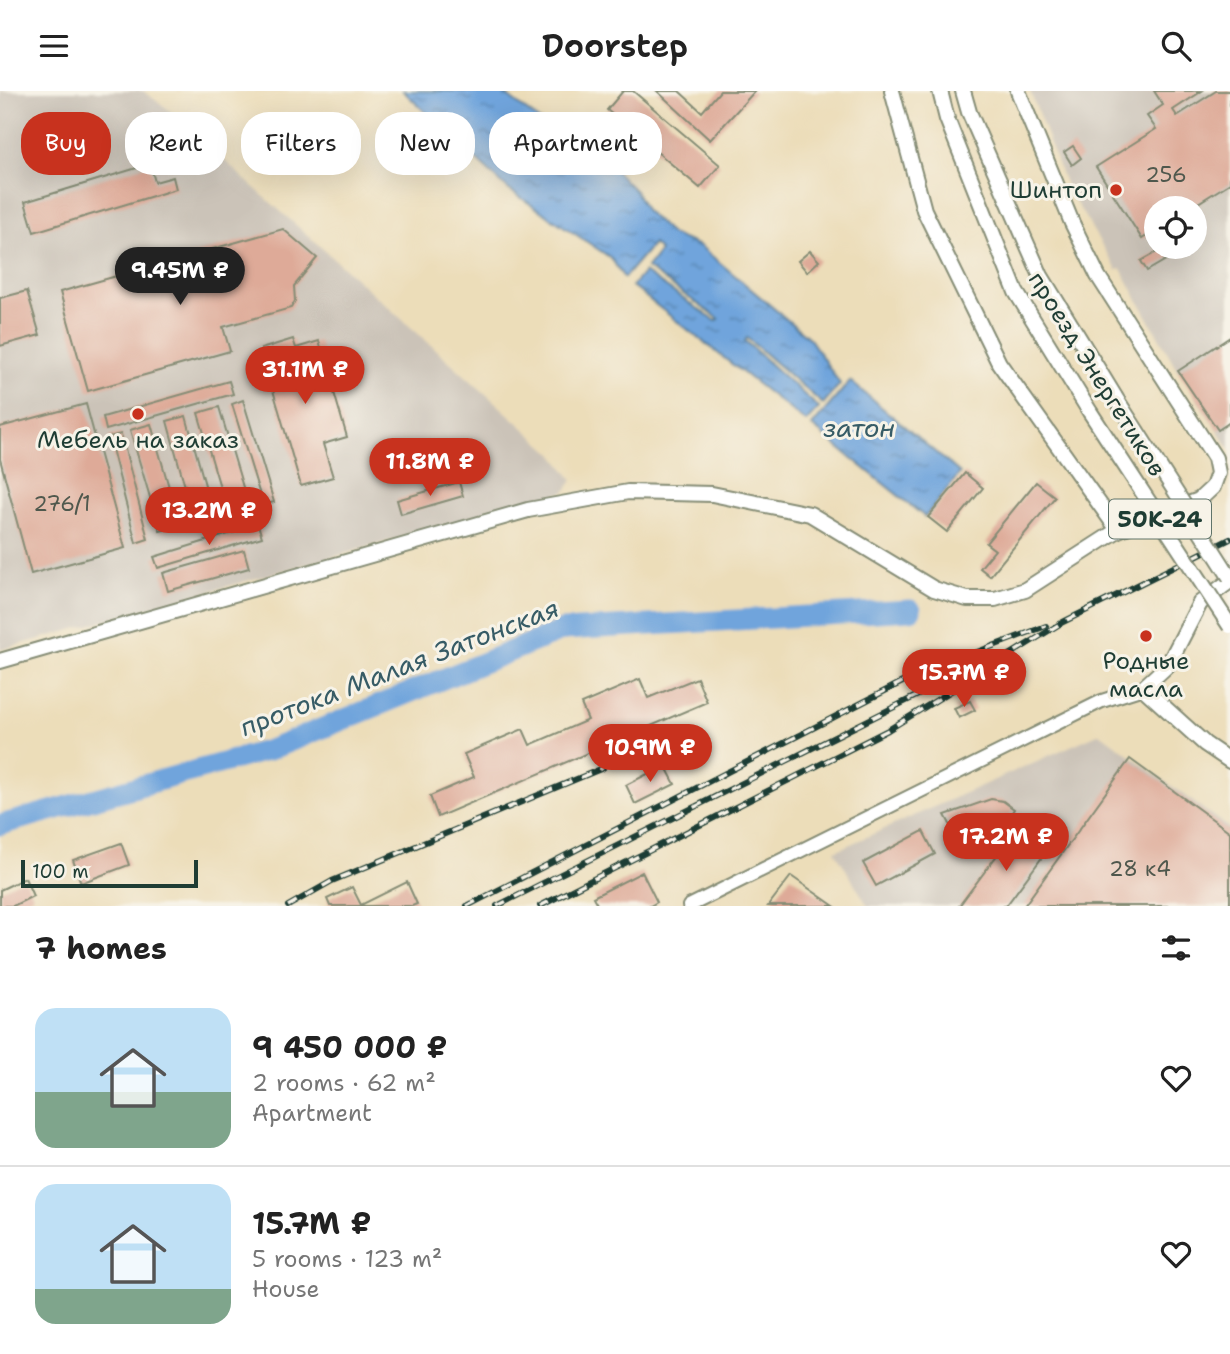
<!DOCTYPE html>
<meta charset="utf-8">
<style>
:root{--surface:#fff;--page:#f2f2f2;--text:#222;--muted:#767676;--line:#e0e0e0;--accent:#c8321e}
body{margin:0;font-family:"Shantell Sans",sans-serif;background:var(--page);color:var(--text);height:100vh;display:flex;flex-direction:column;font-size:26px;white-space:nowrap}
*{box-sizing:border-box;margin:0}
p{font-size:23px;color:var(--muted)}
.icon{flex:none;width:38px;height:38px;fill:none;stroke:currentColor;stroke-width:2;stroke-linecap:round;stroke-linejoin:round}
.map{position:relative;height:815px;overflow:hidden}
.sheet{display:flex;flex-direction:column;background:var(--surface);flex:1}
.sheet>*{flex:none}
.hud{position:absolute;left:21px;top:21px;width:700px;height:63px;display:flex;gap:14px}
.buttons{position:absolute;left:1144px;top:105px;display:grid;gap:14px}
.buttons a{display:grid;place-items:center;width:63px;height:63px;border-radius:50%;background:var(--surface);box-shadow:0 7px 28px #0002;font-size:35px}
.scale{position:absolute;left:21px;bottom:18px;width:177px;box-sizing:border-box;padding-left:7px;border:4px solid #1f3d34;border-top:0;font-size:19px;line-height:24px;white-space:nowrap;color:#1f3d34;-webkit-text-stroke:5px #f7f3e8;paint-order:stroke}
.price{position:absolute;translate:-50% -60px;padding:0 16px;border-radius:24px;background:var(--accent);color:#fff;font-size:23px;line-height:46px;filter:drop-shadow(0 2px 4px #0008)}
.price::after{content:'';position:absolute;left:50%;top:42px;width:21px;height:16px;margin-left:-10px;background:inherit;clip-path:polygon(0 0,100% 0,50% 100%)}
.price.active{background:#222;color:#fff}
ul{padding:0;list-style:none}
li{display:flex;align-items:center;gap:21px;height:175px;padding:0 35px}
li+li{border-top:2px solid var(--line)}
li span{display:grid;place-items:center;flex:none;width:196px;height:140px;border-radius:21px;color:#555}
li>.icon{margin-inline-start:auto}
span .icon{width:84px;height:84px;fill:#fffc;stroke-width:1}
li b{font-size:30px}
h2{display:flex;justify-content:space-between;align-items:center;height:84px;padding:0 35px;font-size:30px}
.pill{padding:0 24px;border-radius:28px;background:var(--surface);box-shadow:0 7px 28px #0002;font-size:24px;line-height:63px}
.pill.active{background:var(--accent);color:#fff}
header{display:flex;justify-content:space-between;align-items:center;height:91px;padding:0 35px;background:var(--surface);font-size:32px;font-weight:600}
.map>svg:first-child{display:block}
.industrial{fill:#cbc3b8;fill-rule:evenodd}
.water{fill:url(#water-ripples);stroke:#477088;stroke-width:2}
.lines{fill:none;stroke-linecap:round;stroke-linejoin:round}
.river{stroke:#6fa4dc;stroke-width:21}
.building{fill:#deaa98}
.minor-casing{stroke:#868d76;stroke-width:16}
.major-casing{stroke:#868d76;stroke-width:18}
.minor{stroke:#fff;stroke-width:12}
.major{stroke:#fff;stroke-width:14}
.rail-casing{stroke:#1f3d34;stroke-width:6}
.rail{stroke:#f7f3e8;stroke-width:3.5;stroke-dasharray:10;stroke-linecap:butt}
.major-bridge-casing{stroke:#868d76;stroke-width:18;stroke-linecap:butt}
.major-bridge{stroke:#fff;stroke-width:14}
.poi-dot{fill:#c8321e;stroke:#f7f3e8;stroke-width:2.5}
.labels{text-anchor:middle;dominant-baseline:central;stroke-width:6;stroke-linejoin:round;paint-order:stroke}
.number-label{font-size:21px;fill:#4f584d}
.shield{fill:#f7f3e8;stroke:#60746a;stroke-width:2}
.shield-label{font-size:23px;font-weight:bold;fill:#1f3d34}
.poi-label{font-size:24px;fill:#1f3d34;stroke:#f7f3e8}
.street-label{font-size:24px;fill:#1f3d34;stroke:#f7f3e8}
.water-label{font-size:26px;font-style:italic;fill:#375c66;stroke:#f7f3e8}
</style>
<header><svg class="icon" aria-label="menu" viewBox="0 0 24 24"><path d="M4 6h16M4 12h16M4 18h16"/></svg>Doorstep<svg class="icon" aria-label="search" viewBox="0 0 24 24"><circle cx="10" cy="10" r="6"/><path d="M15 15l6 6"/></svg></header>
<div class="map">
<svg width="1230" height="815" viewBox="0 0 1230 815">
<defs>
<pattern id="water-ripples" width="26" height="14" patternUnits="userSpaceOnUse" patternTransform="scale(1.75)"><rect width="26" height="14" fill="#6fa4dc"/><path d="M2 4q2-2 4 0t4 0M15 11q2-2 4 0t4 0" fill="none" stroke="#5b87b3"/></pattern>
</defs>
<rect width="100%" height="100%" fill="#f7f3e8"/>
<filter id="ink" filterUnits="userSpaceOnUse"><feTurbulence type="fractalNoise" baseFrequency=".0143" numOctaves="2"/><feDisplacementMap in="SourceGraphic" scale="14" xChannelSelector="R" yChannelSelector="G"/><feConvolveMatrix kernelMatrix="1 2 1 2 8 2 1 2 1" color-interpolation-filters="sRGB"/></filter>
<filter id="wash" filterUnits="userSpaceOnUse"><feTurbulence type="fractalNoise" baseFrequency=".00686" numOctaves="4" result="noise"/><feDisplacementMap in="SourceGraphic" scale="28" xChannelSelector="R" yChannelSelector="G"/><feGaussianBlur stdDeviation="1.57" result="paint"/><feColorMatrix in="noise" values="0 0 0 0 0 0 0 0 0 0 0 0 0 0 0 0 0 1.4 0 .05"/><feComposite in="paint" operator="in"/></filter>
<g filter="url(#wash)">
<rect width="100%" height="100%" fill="#ecddb9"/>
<!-- industrial -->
<g class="industrial">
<polygon points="0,0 143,0 180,27 241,85 553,363 573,389 565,401 0,559"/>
<path d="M1030,0H1230V358L1178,280L1121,178L1117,179L1066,95ZM1157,117H1195V156H1157Z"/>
<polygon points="1100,642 1230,738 1230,815 868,815 835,760"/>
</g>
<!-- water -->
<g class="water">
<polygon points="403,0 501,0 572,55 606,70 636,101 645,119 672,144 700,155 810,248 840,293 823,313 747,247 745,250 819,317 806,331 632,195 644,181 716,230 719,228 647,177 660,160 653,153 624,187 611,167 508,98"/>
<polygon points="850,290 960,382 925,426 812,335"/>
</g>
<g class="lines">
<!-- river -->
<polyline class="river" points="0,734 269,659 563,539 911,519"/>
</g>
<g id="blocks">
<!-- building -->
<g class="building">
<polygon points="623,0 633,0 720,74 700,97 607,19"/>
<polygon points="657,0 679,0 702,21 720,0 755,0 710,49"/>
<polygon points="1154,0 1202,0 1173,19 1177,25 1216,0 1230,0 1230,92 1190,117 1157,117 1157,138 1142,148 1096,76 1156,38 1147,25 1163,14"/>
<polygon points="1073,55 1081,67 1072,74 1064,61"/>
<polygon points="150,73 155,91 173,86 176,98 34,141 25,111"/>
<polygon points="283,138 317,167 294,195 295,210 291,217 223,236 230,260 88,300 60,201"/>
<polygon points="1166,156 1179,156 1181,160 1147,180 1141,170"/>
<polygon points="810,160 819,170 807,181 798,170"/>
<polygon points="27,200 40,244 0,255 0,207"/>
<polygon points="1230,246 1230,331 1218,339 1178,280"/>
<polygon points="293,248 296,257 319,250 347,346 323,353 333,386 301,395 261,258"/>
<polygon points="229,290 233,303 106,339 103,326"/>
<polygon points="243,309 274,411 263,414 232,313"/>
<polygon points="86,313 125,457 31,483 0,368 0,336"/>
<polygon points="219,316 251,423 230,430 198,322"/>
<polygon points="186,325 214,427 195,432 167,330"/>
<polygon points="151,333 180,435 160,440 130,339"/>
<polygon points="121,343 148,448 136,452 109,346"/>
<polygon points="965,382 983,397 947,441 928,426"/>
<polygon points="459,391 463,405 401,423 397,409"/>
<polygon points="1036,391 1055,406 990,485 980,477 995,459 986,452"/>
<polygon points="258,434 262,446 158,477 154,466"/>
<polygon points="244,459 249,477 168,500 163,482"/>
<polygon points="697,587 707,611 438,726 430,705 474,686 464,663 523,638 530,654 588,629 581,613 640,588 648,607"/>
<polygon points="970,610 975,619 959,627 954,617"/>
<polygon points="1130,668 1230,741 1230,815 1024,815"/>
<polygon points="665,674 675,693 635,713 626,694"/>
<polygon points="991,708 1003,710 1014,718 995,748 984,741 959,750 945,724"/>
<polygon points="1016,739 1046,761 1006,815 959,815"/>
<polygon points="923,740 935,763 876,795 863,772"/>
<polygon points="121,752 129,774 81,792 73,769"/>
<polygon points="642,781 657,811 650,815 598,815 593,806"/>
<polygon points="791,785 834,815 768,815"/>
<polygon points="25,787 33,805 13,815 0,815 0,799"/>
<polygon points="407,791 417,813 412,815 330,815 327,808 352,796 361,814"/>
</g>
</g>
</g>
<g filter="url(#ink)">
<use href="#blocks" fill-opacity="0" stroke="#868d76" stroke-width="2"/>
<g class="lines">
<!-- minor casing -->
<g class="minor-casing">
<polyline id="minor" points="689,815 1102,610 1143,597"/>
</g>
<!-- major casing -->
<g class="major-casing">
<g id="major">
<polyline points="892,0 924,119 999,272 1118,439"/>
<polyline points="940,0 947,28 1016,201 1090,321"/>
<polyline points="963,0 969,21 1041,185 1115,306"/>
<polyline points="1230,490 1200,512 1168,574 1143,597 1205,653 1230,670"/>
<polyline points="0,570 528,419 628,401 712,403 810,423 934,498 967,508 995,508 1025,499 1118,439 1199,409 1213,396 1218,382 1215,367 1098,185 1072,132 1018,0"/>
</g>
</g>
<!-- minor -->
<use href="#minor" class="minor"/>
<!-- major -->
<use href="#major" class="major"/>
<!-- rail casing -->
<g class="rail-casing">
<g id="rail">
<polyline points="288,815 332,790 603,677"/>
<polyline points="467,815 914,585 1046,535"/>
<polyline points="497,815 988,569"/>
<polyline points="540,815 888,639 1063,531 1230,448"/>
</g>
</g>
<!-- rail -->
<use href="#rail" class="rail"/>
<!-- major-bridge casing -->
<g class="major-bridge-casing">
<g id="major-bridge">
<polyline points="1115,306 1230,486"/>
<polyline points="1090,321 1230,535"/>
</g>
</g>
<!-- major-bridge -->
<use href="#major-bridge" class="major-bridge"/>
</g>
</g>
<!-- markers -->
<g class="poi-dot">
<circle cx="1116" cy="99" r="7"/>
<circle cx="138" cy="323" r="7"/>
<circle cx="1146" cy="545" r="7"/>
</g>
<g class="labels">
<!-- number labels -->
<g class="number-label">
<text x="1166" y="84">256</text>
<text x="62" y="413">276/1</text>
<text x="1140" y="778">28 к4</text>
</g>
<!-- shield labels -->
<rect class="shield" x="1109" y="408.5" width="102" height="39" rx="5"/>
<g class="shield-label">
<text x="1160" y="428">50К-24</text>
</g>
<!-- poi labels -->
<g class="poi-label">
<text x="1102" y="99" text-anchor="end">Шинтоп</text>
<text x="138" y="349">Мебель на заказ</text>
<text x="1146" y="570">Родные<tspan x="1146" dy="28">масла</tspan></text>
</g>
<!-- street labels -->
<g class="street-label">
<text transform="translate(1097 283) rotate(58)">проезд Энергетиков</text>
</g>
<!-- water labels -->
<g class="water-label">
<text x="859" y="336">затон</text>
<text transform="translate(399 576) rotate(-21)">протока Малая Затонская</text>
</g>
</g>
</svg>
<div class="buttons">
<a><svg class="icon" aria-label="locate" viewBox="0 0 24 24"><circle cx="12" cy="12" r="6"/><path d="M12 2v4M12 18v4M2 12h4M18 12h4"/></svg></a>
</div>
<div class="scale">100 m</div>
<b class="price active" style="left:180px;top:216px">9.45M ₽</b>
<b class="price" style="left:305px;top:315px">31.1M ₽</b>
<b class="price" style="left:430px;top:407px">11.8M ₽</b>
<b class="price" style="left:209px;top:456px">13.2M ₽</b>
<b class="price" style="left:964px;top:618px">15.7M ₽</b>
<b class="price" style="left:650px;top:693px">10.9M ₽</b>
<b class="price" style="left:1006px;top:782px">17.2M ₽</b>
<div class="hud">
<a class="pill active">Buy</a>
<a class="pill">Rent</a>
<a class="pill">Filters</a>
<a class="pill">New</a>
<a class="pill">Apartment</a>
</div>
</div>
<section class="sheet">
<h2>7 homes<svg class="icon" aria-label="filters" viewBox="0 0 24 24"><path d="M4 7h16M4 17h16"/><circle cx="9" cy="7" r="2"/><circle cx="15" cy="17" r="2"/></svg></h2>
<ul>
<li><span style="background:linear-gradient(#bfe0f5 60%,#7fa58c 0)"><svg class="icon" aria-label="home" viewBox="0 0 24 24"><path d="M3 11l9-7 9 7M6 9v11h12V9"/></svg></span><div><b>9 450 000 ₽</b><p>2 rooms · 62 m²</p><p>Apartment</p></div><svg class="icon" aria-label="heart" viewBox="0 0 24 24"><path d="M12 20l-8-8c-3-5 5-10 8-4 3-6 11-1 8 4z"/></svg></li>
<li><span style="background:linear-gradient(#bfe0f5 75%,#7fa58c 0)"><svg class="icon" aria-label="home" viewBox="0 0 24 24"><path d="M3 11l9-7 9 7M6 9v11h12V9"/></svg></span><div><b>15.7M ₽</b><p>5 rooms · 123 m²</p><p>House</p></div><svg class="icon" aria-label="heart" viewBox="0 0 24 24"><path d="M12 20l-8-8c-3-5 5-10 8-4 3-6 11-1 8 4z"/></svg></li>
</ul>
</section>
